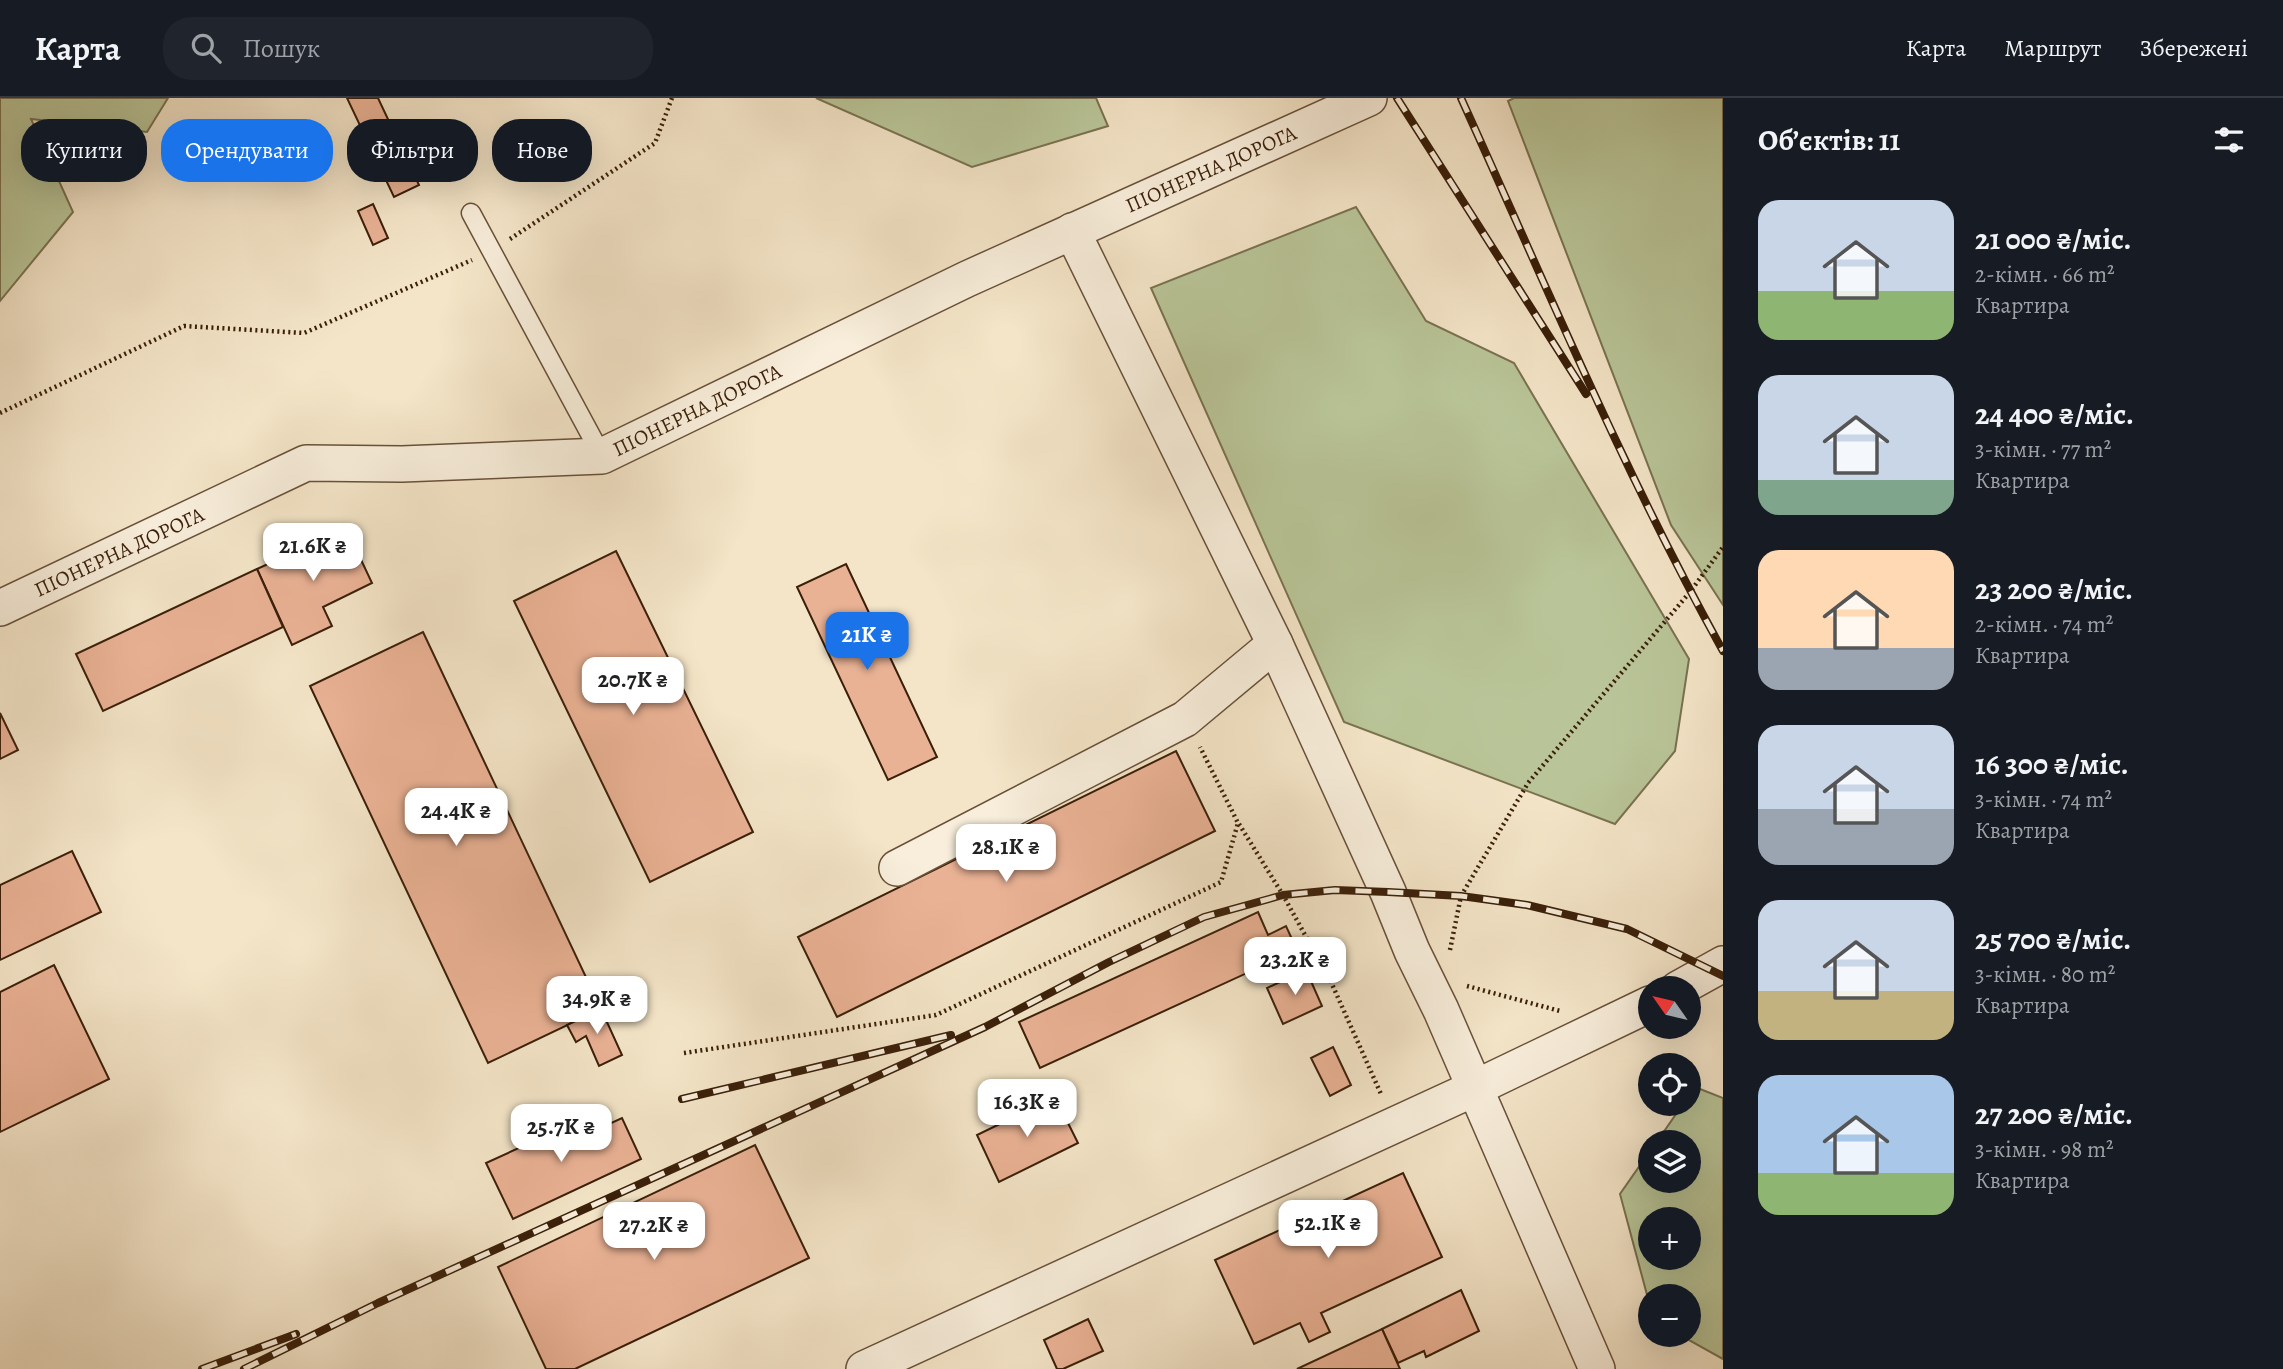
<!DOCTYPE html>
<html lang="uk">
<meta charset="utf-8">
<style>
:root{--surface:#171b24;--page:#20242c;--text:#f1f3f6;--muted:#9ea1a6;--line:#363941;--accent:#1a73e8}
body{margin:0;font-family:Alegreya,serif;background:var(--page);color:var(--text);height:100vh;display:flex;flex-direction:column;font-size:26px;white-space:nowrap}
*{box-sizing:border-box;margin:0}
p{font-size:23px;color:var(--muted)}
.icon{flex:none;width:38px;height:38px;fill:none;stroke:currentColor;stroke-width:2;stroke-linecap:round;stroke-linejoin:round}
.map{position:relative;flex:1;overflow:hidden}
.panel{display:flex;flex-direction:column;background:var(--surface);width:560px}
.panel>*{flex:none}
.hud{position:absolute;left:21px;top:21px;width:665px;height:63px;display:flex;gap:14px}
.needle{width:46px;rotate:304deg}
.fabs{position:absolute;left:1638px;top:878px;display:grid;gap:14px}
.fabs a{display:grid;place-items:center;width:63px;height:63px;border-radius:50%;background:var(--surface);box-shadow:0 7px 28px #0002;font-size:35px}
.price{position:absolute;translate:-50% -60px;padding:0 16px;border-radius:14px;background:#fff;color:#222;font-size:23px;line-height:46px;filter:drop-shadow(0 2px 4px #0008)}
.price::after{content:'';position:absolute;left:50%;top:42px;width:21px;height:16px;margin-left:-10px;background:inherit;clip-path:polygon(0 0,100% 0,50% 100%)}
.price.current{background:var(--accent);color:#fff}
ul{padding:0;list-style:none}
li{display:flex;align-items:center;gap:21px;height:175px;padding:0 35px}
li span{display:grid;place-items:center;flex:none;width:196px;height:140px;border-radius:21px;color:#555}
li>.icon{margin-inline-start:auto}
span .icon{width:84px;height:84px;fill:#fffc;stroke-width:1}
li b{font-size:30px}
h2{display:flex;justify-content:space-between;align-items:center;height:84px;padding:0 35px;font-size:30px}
.tag{padding:0 24px;border-radius:28px;background:var(--surface);box-shadow:0 7px 28px #0002;font-size:24px;line-height:63px}
.tag.current{background:var(--accent);color:#fff}
header{display:flex;align-items:center;gap:42px;box-sizing:border-box;height:98px;padding:0 35px;background:var(--surface);border-bottom:2px solid var(--line)}
header strong{font-size:33px}
nav{display:flex;gap:38px;margin-inline-start:auto;font-size:24px}
.search{width:490px;height:63px;background:var(--page);display:flex;align-items:center;gap:18px;box-sizing:border-box;padding:0 24px;border-radius:28px;color:var(--muted);font-size:26px}
main{display:flex;flex:1;min-height:0}
.map>svg:first-child{display:block}
.green{fill:#b9c598;stroke:#7a7250;stroke-width:2;fill-rule:evenodd}
.building{fill:#eab295;stroke:#3a1f09;stroke-width:2}
.lines{fill:none;stroke-linecap:round;stroke-linejoin:round}
.lane-casing{stroke:#685039;stroke-width:21}
.street-casing{stroke:#685039;stroke-width:38}
.path{stroke:#3a1f09;stroke-width:4.5;stroke-dasharray:2 3.5;stroke-linecap:butt}
.lane{stroke:#f8eedb;stroke-width:18}
.street{stroke:#f8eedb;stroke-width:35}
.rail-casing{stroke:#3a1f09;stroke-width:8}
.rail{stroke:#f8eedb;stroke-width:5;stroke-dasharray:16;stroke-linecap:butt}
.labels{text-anchor:middle;dominant-baseline:central;stroke-width:6;stroke-linejoin:round;paint-order:stroke}
.street-label{font-size:21px;fill:#3a1f09;stroke:#f8eedb}
</style>
<header>
<strong>Карта</strong>
<div class="search"><svg class="icon" aria-label="search" viewBox="0 0 24 24"><circle cx="10" cy="10" r="6"/><path d="M15 15l6 6"/></svg>Пошук</div>
<nav><a>Карта</a><a>Маршрут</a><a>Збережені</a></nav>
</header>
<main>
<div class="map">
<svg width="1723" height="1271" viewBox="0 0 1723 1271">
<rect width="100%" height="100%" fill="#f4e5c8"/>
<filter id="stains"><feTurbulence type="fractalNoise" baseFrequency=".00286" numOctaves="4"/><feColorMatrix values="0 0 0 0 .2 0 0 0 0 .09 0 0 0 0 .02 0 0 0 .5 -.17"/></filter>
<radialGradient id="worn" r=".72"><stop offset=".6" stop-color="#630" stop-opacity="0"/><stop offset="1" stop-color="#630" stop-opacity=".3"/></radialGradient>
<!-- green -->
<g class="green">
<polygon points="0,0 168,0 147,34 31,21 73,114 0,203"/>
<polygon points="816,0 1096,0 1108,28 972,69"/>
<polygon points="1514,0 1723,0 1723,507 1671,427 1508,3"/>
<polygon points="1356,109 1426,223 1514,265 1689,561 1675,653 1615,726 1344,624 1151,190"/>
<path d="M1695,989L1723,1000V1261L1680,1237H1689V1199H1650V1208L1620,1096L1650,1053V1083H1689V1045H1656L1683,1006H1689V998ZM1650,1122H1689V1160H1650Z"/>
</g>
<!-- building -->
<g class="building">
<polygon points="347,0 378,0 419,87 394,99"/>
<polygon points="373,106 388,140 373,147 358,113"/>
<polygon points="346,430 372,485 323,509 332,528 292,547 257,471"/>
<polygon points="616,453 753,734 650,784 514,503"/>
<polygon points="846,466 937,659 888,682 797,489"/>
<polygon points="257,471 283,529 103,613 76,556"/>
<polygon points="423,534 601,911 488,965 310,588"/>
<polygon points="0,615 18,652 0,661"/>
<polygon points="1176,653 1215,733 837,919 798,839"/>
<polygon points="72,753 101,814 0,862 0,787"/>
<polygon points="1258,814 1268,837 1286,828 1297,852 1040,970 1019,924"/>
<polygon points="54,867 109,981 0,1034 0,894"/>
<polygon points="1306,872 1322,908 1283,926 1267,890"/>
<polygon points="601,911 622,957 599,968 586,938 576,944 567,927"/>
<polygon points="1333,949 1351,987 1330,998 1311,960"/>
<polygon points="1055,999 1078,1045 999,1084 977,1037"/>
<polygon points="589,1018 596,1032 622,1020 641,1061 513,1121 486,1065"/>
<polygon points="755,1047 809,1160 575,1271 546,1271 498,1169"/>
<polygon points="1403,1075 1442,1159 1321,1215 1330,1234 1309,1244 1300,1225 1254,1246 1215,1162"/>
<polygon points="1461,1192 1479,1233 1426,1259 1424,1253 1398,1265 1382,1231"/>
<polygon points="1088,1221 1103,1253 1063,1271 1057,1271 1044,1242"/>
<polygon points="1382,1231 1400,1271 1297,1271"/>
</g>
<g class="lines">
<!-- lane casing -->
<g class="lane-casing">
<polyline id="lane" points="471,115 602,358"/>
</g>
<!-- street casing -->
<g class="street-casing">
<g id="street">
<polyline points="1072,133 1275,546 1388,794 1412,853 1441,912 1597,1271"/>
<polyline points="0,510 306,365 402,366 602,358 967,181 1369,0"/>
<polyline points="897,770 1185,621 1275,546"/>
<polyline points="1678,891 1723,866"/>
<polyline points="864,1271 1475,990 1650,906"/>
</g>
</g>
<!-- path -->
<g class="path">
<polyline points="510,141 655,45 672,0"/>
<polyline points="0,315 184,228 304,235 472,162"/>
<polyline points="1239,726 1283,797 1331,884 1381,996"/>
<polyline points="1283,797 1352,792"/>
<polyline points="1450,852 1461,798 1528,685 1690,494 1723,449"/>
<polyline points="1467,888 1560,913"/>
<polyline points="684,955 936,917 1221,784 1238,725 1200,649"/>
</g>
<!-- lane -->
<use href="#lane" class="lane"/>
<!-- street -->
<use href="#street" class="street"/>
<!-- rail casing -->
<g class="rail-casing">
<g id="rail">
<polyline points="1397,0 1586,296"/>
<path d="M1461,0C1545,185 1624,375 1723,553"/>
<polyline points="682,1001 951,937"/>
<polyline points="202,1271 296,1236"/>
<polyline points="244,1271 378,1205 985,929 1109,864 1204,819 1283,797 1335,792 1388,794 1461,798 1527,807 1627,831 1723,878"/>
</g>
</g>
<!-- rail -->
<use href="#rail" class="rail"/>
</g>
<g class="labels">
<!-- street labels -->
<g class="street-label">
<text transform="translate(1211 71) rotate(-24)">ПІОНЕРНА ДОРОГА</text>
<text transform="translate(697 312) rotate(-26)">ПІОНЕРНА ДОРОГА</text>
<text transform="translate(119 454) rotate(-25)">ПІОНЕРНА ДОРОГА</text>
</g>
</g>
<rect width="100%" height="100%" filter="url(#stains)"/>
<rect width="100%" height="100%" fill="url(#worn)"/>
</svg>
<div class="fabs">
<a><svg class="needle" viewBox="-14 -14 28 28"><path d="M0-13l5 13h-10z" fill="#e53935"/><path d="M0 13l5-13h-10z" fill="#9ea1a6"/></svg></a>
<a><svg class="icon" aria-label="locate" viewBox="0 0 24 24"><circle cx="12" cy="12" r="6"/><path d="M12 2v4M12 18v4M2 12h4M18 12h4"/></svg></a>
<a><svg class="icon" aria-label="layers" viewBox="0 0 24 24"><path d="M12 4l9 5-9 5-9-5zM3 14l9 5 9-5"/></svg></a>
<a>+</a>
<a>−</a>
</div>
<b class="price" style="left:313px;top:485px">21.6K ₴</b>
<b class="price current" style="left:867px;top:574px">21K ₴</b>
<b class="price" style="left:633px;top:619px">20.7K ₴</b>
<b class="price" style="left:456px;top:750px">24.4K ₴</b>
<b class="price" style="left:1006px;top:786px">28.1K ₴</b>
<b class="price" style="left:1295px;top:899px">23.2K ₴</b>
<b class="price" style="left:597px;top:938px">34.9K ₴</b>
<b class="price" style="left:1027px;top:1041px">16.3K ₴</b>
<b class="price" style="left:561px;top:1066px">25.7K ₴</b>
<b class="price" style="left:1328px;top:1162px">52.1K ₴</b>
<b class="price" style="left:654px;top:1164px">27.2K ₴</b>
<div class="hud">
<a class="tag">Купити</a>
<a class="tag current">Орендувати</a>
<a class="tag">Фільтри</a>
<a class="tag">Нове</a>
</div>
</div>
<section class="panel">
<h2>Об’єктів: 11<svg class="icon" aria-label="filters" viewBox="0 0 24 24"><path d="M4 7h16M4 17h16"/><circle cx="9" cy="7" r="2"/><circle cx="15" cy="17" r="2"/></svg></h2>
<ul>
<li><span style="background:linear-gradient(#c9d6e8 65%,#8fb573 0)"><svg class="icon" aria-label="home" viewBox="0 0 24 24"><path d="M3 11l9-7 9 7M6 9v11h12V9"/></svg></span><div><b>21 000 ₴/міс.</b><p>2-кімн. · 66 m²</p><p>Квартира</p></div></li>
<li><span style="background:linear-gradient(#c9d6e8 75%,#7fa58c 0)"><svg class="icon" aria-label="home" viewBox="0 0 24 24"><path d="M3 11l9-7 9 7M6 9v11h12V9"/></svg></span><div><b>24 400 ₴/міс.</b><p>3-кімн. · 77 m²</p><p>Квартира</p></div></li>
<li><span style="background:linear-gradient(#ffd9b3 70%,#9aa5b1 0)"><svg class="icon" aria-label="home" viewBox="0 0 24 24"><path d="M3 11l9-7 9 7M6 9v11h12V9"/></svg></span><div><b>23 200 ₴/міс.</b><p>2-кімн. · 74 m²</p><p>Квартира</p></div></li>
<li><span style="background:linear-gradient(#c9d6e8 60%,#9aa5b1 0)"><svg class="icon" aria-label="home" viewBox="0 0 24 24"><path d="M3 11l9-7 9 7M6 9v11h12V9"/></svg></span><div><b>16 300 ₴/міс.</b><p>3-кімн. · 74 m²</p><p>Квартира</p></div></li>
<li><span style="background:linear-gradient(#c9d6e8 65%,#c2b280 0)"><svg class="icon" aria-label="home" viewBox="0 0 24 24"><path d="M3 11l9-7 9 7M6 9v11h12V9"/></svg></span><div><b>25 700 ₴/міс.</b><p>3-кімн. · 80 m²</p><p>Квартира</p></div></li>
<li><span style="background:linear-gradient(#a9c7e8 70%,#8fb573 0)"><svg class="icon" aria-label="home" viewBox="0 0 24 24"><path d="M3 11l9-7 9 7M6 9v11h12V9"/></svg></span><div><b>27 200 ₴/міс.</b><p>3-кімн. · 98 m²</p><p>Квартира</p></div></li>
</ul>
</section>
</main>
